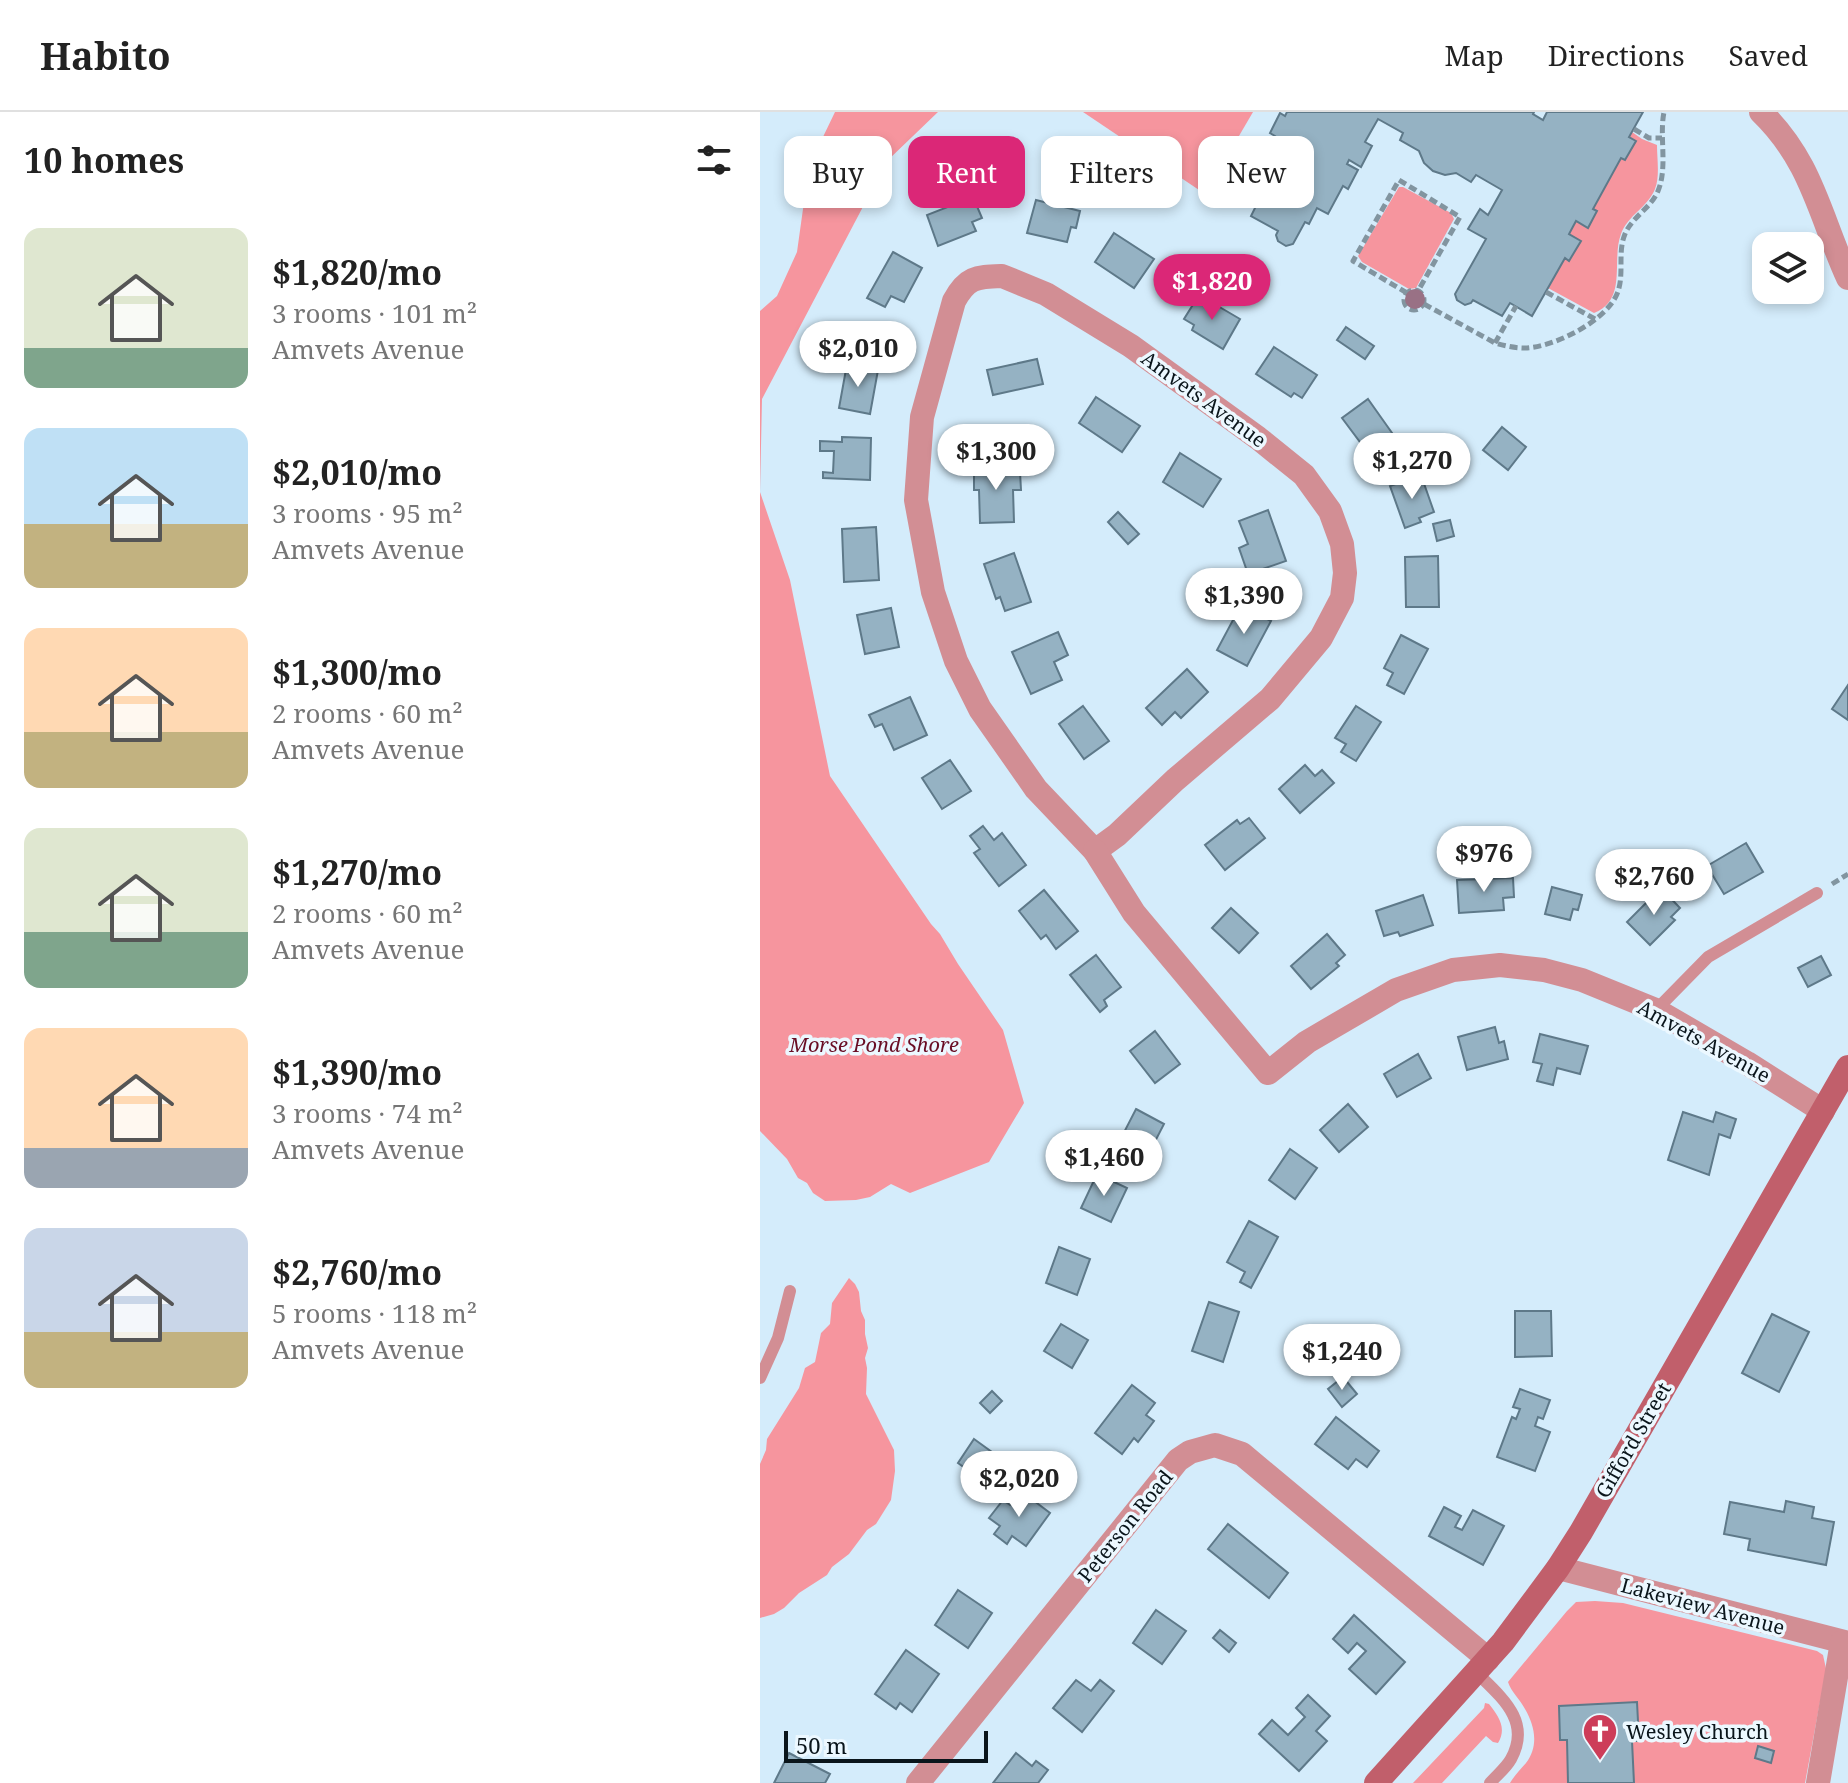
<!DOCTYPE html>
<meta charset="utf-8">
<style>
:root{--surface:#fff;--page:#f6f6f6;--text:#222;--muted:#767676;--line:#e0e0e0;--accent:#db2777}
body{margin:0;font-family:"Noto Serif",serif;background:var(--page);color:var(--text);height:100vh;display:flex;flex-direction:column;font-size:30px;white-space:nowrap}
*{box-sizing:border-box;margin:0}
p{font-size:26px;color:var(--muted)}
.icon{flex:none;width:44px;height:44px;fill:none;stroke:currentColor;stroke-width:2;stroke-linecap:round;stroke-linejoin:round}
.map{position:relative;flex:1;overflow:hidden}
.sheet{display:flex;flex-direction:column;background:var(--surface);width:760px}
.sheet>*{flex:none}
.top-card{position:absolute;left:24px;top:24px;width:760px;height:72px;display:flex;gap:16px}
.tools{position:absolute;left:992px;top:120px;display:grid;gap:16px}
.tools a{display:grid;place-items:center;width:72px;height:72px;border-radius:16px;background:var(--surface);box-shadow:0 4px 12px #0003;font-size:40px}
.scale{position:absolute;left:24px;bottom:20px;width:204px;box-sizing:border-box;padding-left:8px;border:4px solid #0a151b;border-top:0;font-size:22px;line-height:28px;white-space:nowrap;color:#0a151b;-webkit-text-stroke:6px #ecf8ff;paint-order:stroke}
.price{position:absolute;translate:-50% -68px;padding:0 18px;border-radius:28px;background:#fff;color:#222;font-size:26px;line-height:52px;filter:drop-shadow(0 2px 4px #0008)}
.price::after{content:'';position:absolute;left:50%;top:48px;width:24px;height:18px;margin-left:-12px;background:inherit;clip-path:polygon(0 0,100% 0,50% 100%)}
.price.selected{background:var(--accent);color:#fff}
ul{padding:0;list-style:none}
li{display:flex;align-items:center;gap:24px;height:200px;padding:0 24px}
li span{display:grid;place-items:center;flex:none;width:224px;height:160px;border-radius:16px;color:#555}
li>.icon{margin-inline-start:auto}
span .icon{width:96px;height:96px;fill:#fffc;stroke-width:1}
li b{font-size:34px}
h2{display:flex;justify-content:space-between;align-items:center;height:96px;padding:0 24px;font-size:34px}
.chip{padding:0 28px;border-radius:16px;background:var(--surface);box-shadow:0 4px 12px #0003;font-size:28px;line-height:72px}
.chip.selected{background:var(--accent);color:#fff}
header{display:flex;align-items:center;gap:48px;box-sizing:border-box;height:112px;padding:0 40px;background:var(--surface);border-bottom:2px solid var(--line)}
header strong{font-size:38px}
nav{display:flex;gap:44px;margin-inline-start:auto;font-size:28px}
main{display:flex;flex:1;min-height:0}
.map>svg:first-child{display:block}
.green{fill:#f6959e}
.building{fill:#95b2c3;stroke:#5e7989;stroke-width:2}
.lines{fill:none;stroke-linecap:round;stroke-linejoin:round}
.path{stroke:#8295a0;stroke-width:5;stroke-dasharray:8 4;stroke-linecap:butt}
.service{stroke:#d28e94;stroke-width:12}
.minor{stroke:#d28e94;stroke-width:24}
.secondary{stroke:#c15f6b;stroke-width:24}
.tree{fill:#997185}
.labels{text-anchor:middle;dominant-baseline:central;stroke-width:7;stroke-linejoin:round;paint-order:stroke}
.street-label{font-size:20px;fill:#0a151b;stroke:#ecf8ff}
.park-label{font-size:20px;font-style:italic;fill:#690d24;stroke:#ecf8ff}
.poi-label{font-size:20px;fill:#0a151b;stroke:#ecf8ff;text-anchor:start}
</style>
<header>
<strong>Habito</strong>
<nav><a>Map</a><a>Directions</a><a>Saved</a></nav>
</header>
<main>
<section class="sheet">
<h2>10 homes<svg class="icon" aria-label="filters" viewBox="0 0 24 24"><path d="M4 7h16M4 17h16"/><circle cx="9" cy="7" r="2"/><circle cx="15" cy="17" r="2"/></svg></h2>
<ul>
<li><span style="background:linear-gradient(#dfe7d0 75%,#7fa58c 0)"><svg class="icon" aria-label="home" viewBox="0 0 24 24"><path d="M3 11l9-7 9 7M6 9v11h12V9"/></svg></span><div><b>$1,820/mo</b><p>3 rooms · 101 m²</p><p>Amvets Avenue</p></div></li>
<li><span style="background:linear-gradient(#bfe0f5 60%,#c2b280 0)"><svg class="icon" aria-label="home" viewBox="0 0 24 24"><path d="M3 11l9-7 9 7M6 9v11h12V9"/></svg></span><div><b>$2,010/mo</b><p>3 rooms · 95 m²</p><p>Amvets Avenue</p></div></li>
<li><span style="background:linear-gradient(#ffd9b3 65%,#c2b280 0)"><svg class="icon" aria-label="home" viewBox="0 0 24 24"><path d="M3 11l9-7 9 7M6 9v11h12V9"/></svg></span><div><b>$1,300/mo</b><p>2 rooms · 60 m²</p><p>Amvets Avenue</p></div></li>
<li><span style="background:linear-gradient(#dfe7d0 65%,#7fa58c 0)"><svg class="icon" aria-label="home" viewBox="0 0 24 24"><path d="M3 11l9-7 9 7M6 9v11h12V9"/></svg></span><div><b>$1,270/mo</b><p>2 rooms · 60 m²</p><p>Amvets Avenue</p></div></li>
<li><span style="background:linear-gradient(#ffd9b3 75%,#9aa5b1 0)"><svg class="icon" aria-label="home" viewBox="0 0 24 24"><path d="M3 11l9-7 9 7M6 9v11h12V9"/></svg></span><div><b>$1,390/mo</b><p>3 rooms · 74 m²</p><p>Amvets Avenue</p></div></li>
<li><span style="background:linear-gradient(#c9d6e8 65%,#c2b280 0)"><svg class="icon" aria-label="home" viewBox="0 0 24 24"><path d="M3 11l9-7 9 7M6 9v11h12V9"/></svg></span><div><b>$2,760/mo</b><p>5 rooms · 118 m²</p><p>Amvets Avenue</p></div></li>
</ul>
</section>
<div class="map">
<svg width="1088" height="1671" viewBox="0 0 1088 1671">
<rect width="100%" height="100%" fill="#d4ecfb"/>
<!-- green -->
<g class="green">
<polygon points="75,0 178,0 127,49 2,287 0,380 30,468 70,664 171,812 180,822 198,852 243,918 264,991 229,1050 150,1081 131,1072 110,1085 96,1088 65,1089 53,1081 47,1071 38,1066 27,1047 0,1019 0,199 17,184 37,140 49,54"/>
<polygon points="323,0 493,0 445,82"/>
<path d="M872,20L882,27L897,33C897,47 900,64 895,77C888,95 867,104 861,122C851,148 868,188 834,201L788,176L805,146L810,148L821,129L809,122L816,109L828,115L837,99L833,97L861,46L865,48L869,25Z"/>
<polygon points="639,75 643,75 691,101 694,107 656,176 649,177 602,150 598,144"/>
<polygon points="89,1166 95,1172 99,1180 101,1199 105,1208 105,1222 108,1236 105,1246 107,1256 106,1282 134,1338 135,1359 131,1388 116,1412 107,1418 89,1442 72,1455 67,1463 39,1481 24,1496 14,1502 0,1506 0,1352 6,1338 7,1327 39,1276 45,1256 55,1250 61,1221 70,1212 72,1191"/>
<path d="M835,1489L863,1491L1057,1539L1063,1543L1067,1561L1060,1590L1045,1671H874L872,1629L879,1628L877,1590L800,1594V1627L807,1628L808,1671H750C754,1664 760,1658 766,1651C779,1634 775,1614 765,1597C760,1587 751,1580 748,1570L807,1499L816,1490Z"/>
<path d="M725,1591L729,1592C739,1605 747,1616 738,1631L733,1630L726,1624L682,1671H653L724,1596Z"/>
</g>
<!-- building -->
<g class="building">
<polygon points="527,0 774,0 773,2 783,8 787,0 883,0 869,25 876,29 865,48 861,46 833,97 837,99 828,116 816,109 809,122 821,129 809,149 805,146 772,204 750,191 742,204 713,188 711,191 705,193 697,188 695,182 726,127 708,117 720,97 728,103 742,78 716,63 711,70 696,61 685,63 673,59 664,51 659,39 640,28 643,21 618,7 605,30 612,34 601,55 589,48 587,52 598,58 588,77 583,74 568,102 557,96 549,112 545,110 533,132 526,134 518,129 516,123 518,119 491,104 498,90 483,82 515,24 510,21 520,1 525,4"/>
<polygon points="213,85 222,106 212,110 216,119 178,134 167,103"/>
<polygon points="276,88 320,99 316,116 311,115 307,130 267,121"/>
<polygon points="354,121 394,147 374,176 335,150"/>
<polygon points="133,140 162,156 144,190 131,184 125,195 107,186"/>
<polygon points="439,183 480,207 463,237 432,218 434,213 424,207"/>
<polygon points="586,215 614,234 605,247 577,228"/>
<polygon points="514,235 557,263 542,286 534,281 531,285 496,262"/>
<polygon points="277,247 283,272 233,283 227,258"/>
<polygon points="87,252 118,258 110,302 79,296"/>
<polygon points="336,285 380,314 362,340 319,311"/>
<polygon points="608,287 637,328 612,346 582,306"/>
<polygon points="742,315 766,335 748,358 723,338"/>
<polygon points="82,325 111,326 110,368 63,366 63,360 73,361 74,339 60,339 60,329 82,330"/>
<polygon points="420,341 461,367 443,395 403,370"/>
<polygon points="251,352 251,360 260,360 261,378 253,378 254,410 220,411 219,378 214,378 214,353"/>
<polygon points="661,363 674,400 659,406 661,410 645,416 630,374"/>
<polygon points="508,398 526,449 488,462 479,436 488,432 479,409"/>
<polygon points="358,400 379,422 368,432 348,410"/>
<polygon points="690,408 694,424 677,429 673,412"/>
<polygon points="116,415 119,468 84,470 82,417"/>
<polygon points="254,441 271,490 245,499 240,485 236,487 224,452"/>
<polygon points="678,444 679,495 646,495 645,445"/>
<polygon points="481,493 511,509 487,554 457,538"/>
<polygon points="131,496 139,535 105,542 97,503"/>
<polygon points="298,520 308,543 294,550 302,568 271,582 252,540"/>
<polygon points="641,523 668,537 644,582 627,573 633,561 624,556"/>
<polygon points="427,557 448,580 421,606 415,600 402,613 386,596"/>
<polygon points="1088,573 1088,608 1072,597"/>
<polygon points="150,585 167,623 134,638 122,612 115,615 109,603"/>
<polygon points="323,594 349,629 324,647 299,612"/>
<polygon points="596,594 621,610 596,649 581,640 586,632 575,626"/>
<polygon points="190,648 211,679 182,697 162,666"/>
<polygon points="545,653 555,664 562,658 574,671 540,701 519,677"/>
<polygon points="489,706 505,726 465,758 445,733 477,708 480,712"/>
<polygon points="223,714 234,728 242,721 266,753 239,774 214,741 220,737 210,724"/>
<polygon points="986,731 1003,760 964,782 947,754"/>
<polygon points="753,766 754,785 743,786 744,798 699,801 697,768"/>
<polygon points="792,775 822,783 818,798 813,797 810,808 785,802"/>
<polygon points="901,776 920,796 911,805 915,808 890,833 867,810"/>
<polygon points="284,778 318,819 296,837 286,823 281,827 259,799"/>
<polygon points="663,783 673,813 640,824 638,820 624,824 616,799"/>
<polygon points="471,796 498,821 479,841 452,816"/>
<polygon points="567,822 585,843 576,851 579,854 551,877 531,854"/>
<polygon points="336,843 361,875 344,888 347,894 340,900 310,863"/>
<polygon points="1061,844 1071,863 1048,875 1038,856"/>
<polygon points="735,915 739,931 744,929 748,947 707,958 698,925"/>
<polygon points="395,919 420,952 395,971 370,939"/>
<polygon points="780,922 828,934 820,962 797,956 793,973 777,969 782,952 773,950"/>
<polygon points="658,942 671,966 637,985 624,962"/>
<polygon points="588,992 608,1015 579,1040 560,1018"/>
<polygon points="376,997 404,1012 386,1047 358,1032"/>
<polygon points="923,1000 953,1010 956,1000 976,1007 970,1026 959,1022 949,1063 908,1048"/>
<polygon points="530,1037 557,1056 535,1087 509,1068"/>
<polygon points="337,1062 367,1076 351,1110 321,1096"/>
<polygon points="489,1109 518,1125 491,1176 480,1170 485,1160 467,1150"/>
<polygon points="299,1135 330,1147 317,1183 286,1171"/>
<polygon points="449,1190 479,1200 463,1250 432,1239"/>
<polygon points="755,1199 791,1199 792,1244 755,1245"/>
<polygon points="1012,1202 1049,1220 1019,1280 982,1261"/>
<polygon points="301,1212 328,1228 312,1256 284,1239"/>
<polygon points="583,1265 597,1282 582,1295 568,1277"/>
<polygon points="372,1273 395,1291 386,1303 394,1309 378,1330 374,1326 362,1342 335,1321"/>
<polygon points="760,1277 790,1288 783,1307 778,1305 775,1314 790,1320 775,1359 737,1345 752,1305 756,1307 760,1297 753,1295"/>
<polygon points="232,1279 242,1289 230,1301 220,1291"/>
<polygon points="576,1305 619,1339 607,1355 596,1347 588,1357 555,1332"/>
<polygon points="214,1327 236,1343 219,1366 198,1351"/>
<polygon points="261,1379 290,1401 266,1434 252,1424 247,1432 234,1422 240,1414 229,1406 243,1388 250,1393"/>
<polygon points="1026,1389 1054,1395 1052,1406 1074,1410 1066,1453 988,1438 990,1427 964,1422 970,1390 1024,1400"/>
<polygon points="684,1395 701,1404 695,1415 702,1418 713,1398 744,1414 723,1453 669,1424"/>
<polygon points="468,1412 528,1461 509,1486 448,1437"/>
<polygon points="198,1478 232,1501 208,1536 175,1513"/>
<polygon points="396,1498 426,1519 402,1552 373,1531"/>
<polygon points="594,1503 645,1550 616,1582 589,1557 606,1539 597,1531 588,1541 573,1527"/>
<polygon points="460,1518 476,1531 469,1540 453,1526"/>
<polygon points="146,1538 179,1562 152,1600 140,1591 136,1597 115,1582"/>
<polygon points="316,1568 331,1579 340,1568 354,1579 322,1620 293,1596"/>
<polygon points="548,1583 570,1604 556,1619 567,1629 539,1659 499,1622 512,1608 528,1623 545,1605 536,1596"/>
<polygon points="877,1590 879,1629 872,1629 874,1671 808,1671 807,1628 800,1628 799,1594"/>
<polygon points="998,1634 1014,1639 1011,1651 995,1646"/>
<polygon points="29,1641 70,1662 65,1671 14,1671"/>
<polygon points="256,1641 272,1654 276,1649 288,1658 278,1671 233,1671"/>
</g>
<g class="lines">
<!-- path -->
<g class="path">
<polyline points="874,17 889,26 902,26"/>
<circle cx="654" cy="188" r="10"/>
<polyline points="786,180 835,207"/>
<polyline points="647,181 593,149 639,68 700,105 658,179"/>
<path d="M664,192L735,231C745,234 755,236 765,236C794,235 845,210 857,182C865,163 857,141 865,122C872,105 891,96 898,79C908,55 899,25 904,0"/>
<polyline points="735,231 756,194"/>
<polyline points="1072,772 1088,762"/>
</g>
<!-- service -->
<g class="service">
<polyline points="896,898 948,845 1057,781"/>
<polyline points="0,1266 18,1226 30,1179"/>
<path d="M717,1561C741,1585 772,1609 751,1647C746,1656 737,1663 730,1671"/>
</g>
<!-- minor -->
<g class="minor">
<path d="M1001,0C1052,49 1060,105 1088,166"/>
<path d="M242,164L286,182L371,234L498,326L544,363L570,399L582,432L585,461L582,486L561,526L510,587L415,668L357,723L335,739L276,677L220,597L196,549L173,480L156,388L162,305L194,189C207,165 216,165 242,164Z"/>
<polyline points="335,739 374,801 508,961 547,930 636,878 693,858 740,853 784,858 822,868 896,898 987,951 1063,999"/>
<polyline points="798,1456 1088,1531"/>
<polyline points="158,1671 418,1348 430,1340 455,1333 482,1342 728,1547"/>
<polyline points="1058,1671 1082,1530"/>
</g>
<!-- secondary -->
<polyline class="secondary" points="616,1671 743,1530 798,1456 821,1420 1088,955"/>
</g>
<!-- trees -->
<circle class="tree" cx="655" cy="187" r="10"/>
<!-- icons -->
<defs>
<g id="church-pin" transform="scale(1.8)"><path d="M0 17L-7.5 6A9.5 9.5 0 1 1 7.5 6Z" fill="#cd3d59" stroke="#ecf8ff"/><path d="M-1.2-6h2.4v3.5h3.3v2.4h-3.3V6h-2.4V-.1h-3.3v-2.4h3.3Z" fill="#fff"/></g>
</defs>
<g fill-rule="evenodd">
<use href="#church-pin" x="840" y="1619"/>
</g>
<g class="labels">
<!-- street labels -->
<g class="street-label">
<text transform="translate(444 287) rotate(36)">Amvets Avenue</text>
<text transform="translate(944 929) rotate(29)">Amvets Avenue</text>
<text transform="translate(873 1328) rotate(-60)">Gifford Street</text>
<text transform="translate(365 1414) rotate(-51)">Peterson Road</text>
<text transform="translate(943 1494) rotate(15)">Lakeview Avenue</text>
</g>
<!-- park labels -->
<g class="park-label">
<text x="114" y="932">Morse Pond Shore</text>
</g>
<!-- poi labels -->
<g class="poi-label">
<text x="866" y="1619">Wesley Church</text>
</g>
</g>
</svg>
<div class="tools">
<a><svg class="icon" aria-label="layers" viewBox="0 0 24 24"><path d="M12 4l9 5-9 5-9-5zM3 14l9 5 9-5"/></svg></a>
</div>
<div class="scale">50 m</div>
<b class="price selected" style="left:452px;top:210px">$1,820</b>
<b class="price" style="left:98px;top:277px">$2,010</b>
<b class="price" style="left:236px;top:380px">$1,300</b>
<b class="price" style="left:652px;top:389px">$1,270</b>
<b class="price" style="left:484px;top:524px">$1,390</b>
<b class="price" style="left:724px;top:782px">$976</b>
<b class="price" style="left:894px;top:805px">$2,760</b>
<b class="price" style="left:344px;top:1086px">$1,460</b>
<b class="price" style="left:582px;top:1280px">$1,240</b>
<b class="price" style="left:259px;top:1407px">$2,020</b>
<div class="top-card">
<a class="chip">Buy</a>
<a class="chip selected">Rent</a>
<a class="chip">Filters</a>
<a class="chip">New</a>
</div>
</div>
</main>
